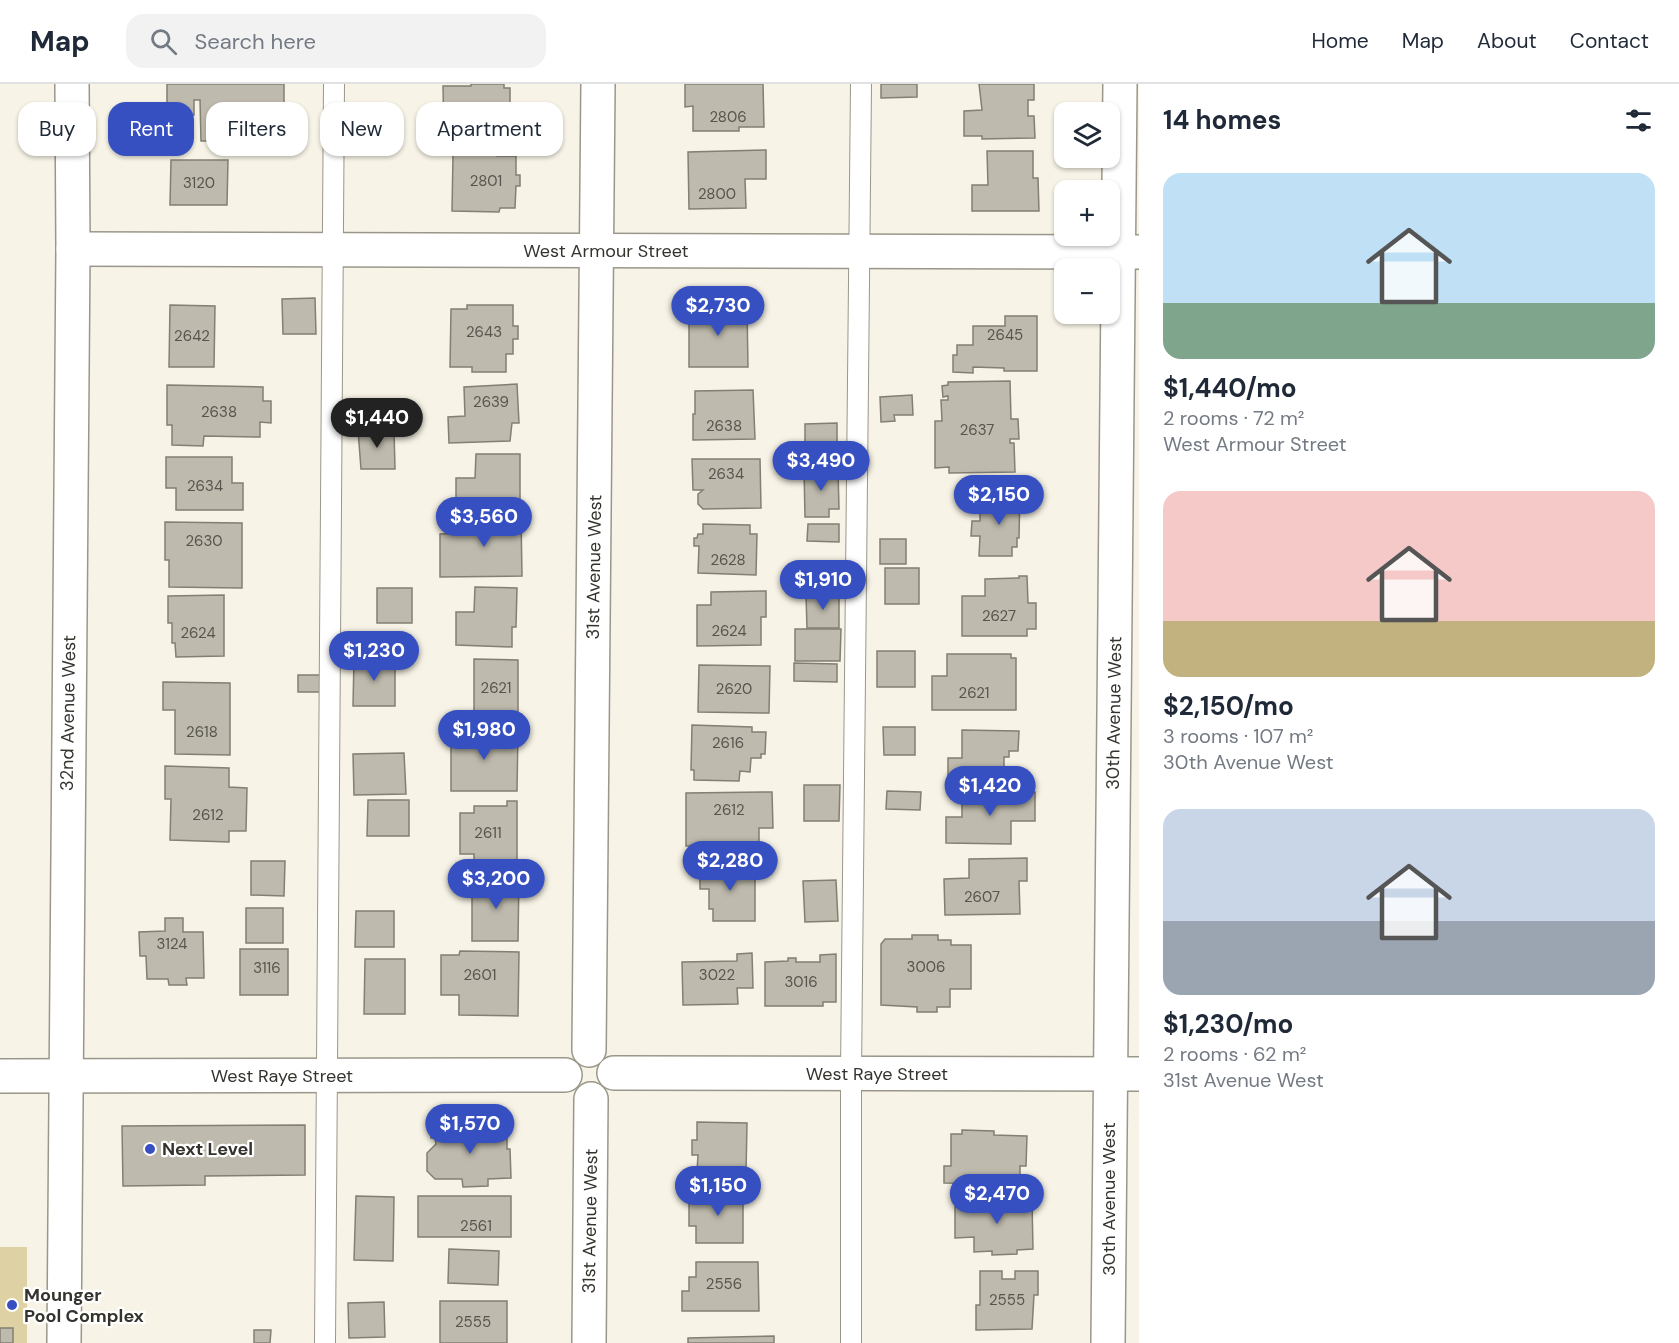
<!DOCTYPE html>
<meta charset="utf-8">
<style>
:root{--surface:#fff;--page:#f2f2f3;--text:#1f2937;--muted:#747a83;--line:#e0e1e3;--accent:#364fc1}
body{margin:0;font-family:"DM Sans",sans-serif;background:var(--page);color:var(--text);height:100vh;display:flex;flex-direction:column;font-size:22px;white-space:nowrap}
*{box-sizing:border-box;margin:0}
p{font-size:20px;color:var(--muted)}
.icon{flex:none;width:33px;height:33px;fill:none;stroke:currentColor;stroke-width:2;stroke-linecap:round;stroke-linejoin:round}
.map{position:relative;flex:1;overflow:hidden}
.details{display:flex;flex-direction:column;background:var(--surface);width:540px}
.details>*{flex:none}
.guide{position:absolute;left:18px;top:18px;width:570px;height:54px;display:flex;gap:12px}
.tools{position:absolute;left:1054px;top:18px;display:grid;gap:12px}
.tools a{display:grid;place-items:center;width:66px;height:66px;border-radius:12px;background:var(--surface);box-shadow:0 2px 4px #0004;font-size:30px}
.price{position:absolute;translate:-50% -51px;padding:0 14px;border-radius:21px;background:var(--accent);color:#fff;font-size:20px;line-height:39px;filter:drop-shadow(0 2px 3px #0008)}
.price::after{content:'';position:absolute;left:50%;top:36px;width:18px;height:14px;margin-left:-9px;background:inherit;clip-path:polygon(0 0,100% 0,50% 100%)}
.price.selected{background:#222;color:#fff}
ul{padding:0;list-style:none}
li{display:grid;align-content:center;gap:12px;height:318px;padding:0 24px}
li span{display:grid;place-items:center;height:186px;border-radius:18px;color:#555}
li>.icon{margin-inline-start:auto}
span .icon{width:108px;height:108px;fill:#fffc;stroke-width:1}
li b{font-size:26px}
h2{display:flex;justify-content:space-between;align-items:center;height:72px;padding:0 24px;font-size:26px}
.pill{padding:0 21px;border-radius:18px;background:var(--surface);box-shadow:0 2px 4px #0004;font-size:21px;line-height:54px}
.pill.selected{background:var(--accent);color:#fff}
header{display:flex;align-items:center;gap:36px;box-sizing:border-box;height:84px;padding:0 30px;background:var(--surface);border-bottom:2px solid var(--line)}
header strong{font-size:28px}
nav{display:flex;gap:33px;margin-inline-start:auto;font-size:21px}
.search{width:420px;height:54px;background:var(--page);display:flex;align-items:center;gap:15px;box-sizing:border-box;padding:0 21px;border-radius:18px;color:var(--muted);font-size:22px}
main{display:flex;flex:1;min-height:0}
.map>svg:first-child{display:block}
.green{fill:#ded2a5}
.building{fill:#bebaad;stroke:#827f73;stroke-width:1.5}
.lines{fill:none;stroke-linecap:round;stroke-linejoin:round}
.service-casing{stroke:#9a978a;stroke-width:22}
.minor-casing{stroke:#9a978a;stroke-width:36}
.tertiary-casing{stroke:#9a978a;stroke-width:36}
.service{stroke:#fff;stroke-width:20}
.minor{stroke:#fff;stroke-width:33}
.tertiary{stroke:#fff;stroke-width:33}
.poi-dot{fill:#364fc1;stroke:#fff;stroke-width:2}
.labels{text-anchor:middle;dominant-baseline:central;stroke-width:4.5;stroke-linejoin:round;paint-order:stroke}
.number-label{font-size:15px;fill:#56554e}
.street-label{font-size:18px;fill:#34332e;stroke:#fff}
.poi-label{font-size:18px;font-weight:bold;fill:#34332e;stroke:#fff;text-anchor:start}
</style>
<header>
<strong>Map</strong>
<div class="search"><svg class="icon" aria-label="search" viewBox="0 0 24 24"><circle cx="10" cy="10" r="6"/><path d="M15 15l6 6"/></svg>Search here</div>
<nav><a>Home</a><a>Map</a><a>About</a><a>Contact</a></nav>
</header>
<main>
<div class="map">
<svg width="1139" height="1259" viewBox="0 0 1139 1259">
<rect width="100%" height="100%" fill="#f7f3e6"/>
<!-- green -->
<rect class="green" x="0" y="1163" width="27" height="96"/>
<!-- building -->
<g class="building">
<polygon points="167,0 284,0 284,33 250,33 250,57 201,57 200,16 194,16 194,31 167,32"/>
<polygon points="471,0 504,0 504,4 510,4 510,19 515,19 516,33 509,33 510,54 444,54 443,2 471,2"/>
<polygon points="685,0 763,0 764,43 739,43 739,47 693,47 693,22 685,23"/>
<polygon points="881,0 917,0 917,13 881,14"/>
<polygon points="979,0 1034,0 1034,16 1028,16 1028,32 1034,32 1035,54 982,55 982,52 964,52 964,27 982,26"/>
<polygon points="766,66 766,95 745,95 746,124 689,125 688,68"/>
<polygon points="987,67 1033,67 1033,94 1038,94 1039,127 972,127 972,101 988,101"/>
<polygon points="465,68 497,68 497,72 516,72 516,91 520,91 520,102 516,102 515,124 500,124 499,128 452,127 453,71 465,71"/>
<polygon points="171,76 228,76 227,121 170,121"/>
<polygon points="315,214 316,250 283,250 282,215"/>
<polygon points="170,221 215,222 214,283 169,283"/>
<polygon points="467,221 513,221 513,242 518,242 518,255 513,255 513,270 506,270 506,288 472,288 472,283 450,283 451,225 467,225"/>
<polygon points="689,223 747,223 748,283 689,283"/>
<polygon points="1005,232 1037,232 1037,287 1004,287 1004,284 973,283 973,289 953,288 953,271 957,271 957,261 973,261 973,242 1005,242"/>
<polygon points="1010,297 1011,335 1018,335 1019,355 1010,355 1010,359 1014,359 1015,388 949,389 949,383 935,384 935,337 942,337 941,316 948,316 948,312 943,313 942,302 948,301 948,298"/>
<polygon points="517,300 519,339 512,339 510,357 449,359 448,333 465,332 464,303"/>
<polygon points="167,301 263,303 263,317 271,317 271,339 260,338 260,353 204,352 203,362 172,361 172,341 167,341"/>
<polygon points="753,306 755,355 693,356 693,330 695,330 695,307"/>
<polygon points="912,311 913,331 894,331 895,337 881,338 880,313"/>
<polygon points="837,339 837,361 805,361 805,340"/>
<polygon points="358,346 394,346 395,385 361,385"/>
<polygon points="476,370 520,370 520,421 456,421 456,394 475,394"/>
<polygon points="166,373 232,373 232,399 243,399 243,426 176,426 176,404 166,404"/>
<polygon points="692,375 760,375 761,424 703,425 698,420 698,410 703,406 693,406"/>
<polygon points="804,385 838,385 839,425 829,425 829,433 805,433"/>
<polygon points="1005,406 1020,406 1019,454 1017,454 1017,463 1012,463 1012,472 979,472 980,452 971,452 972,437 980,437 980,417 1005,418"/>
<polygon points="474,431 521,431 522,492 440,493 440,450 468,449 467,439 470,435 474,435"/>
<polygon points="165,438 242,439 242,504 169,503 169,476 165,476"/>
<polygon points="703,440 750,441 750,450 757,450 756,491 698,489 699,462 694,462 694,454 697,454 698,450 703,450"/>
<polygon points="808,440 839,440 839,458 807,457"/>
<rect x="880" y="455" width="26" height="25"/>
<rect x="885" y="484" width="34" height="36"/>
<polygon points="1019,492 1027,492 1028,519 1036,519 1036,545 1027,545 1027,552 962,552 962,512 985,512 985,495 1019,494"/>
<polygon points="475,503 517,504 516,543 512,543 512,563 456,561 456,528 474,528"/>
<rect x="377" y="504" width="35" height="35"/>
<polygon points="766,507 766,533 761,533 761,561 697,562 697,521 711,521 711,508"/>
<polygon points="839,510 839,544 807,544 806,511"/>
<polygon points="224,511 224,572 176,573 175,559 172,559 172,539 168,539 168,512"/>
<polygon points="795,545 841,545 840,577 795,577"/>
<rect x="877" y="567" width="38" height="36"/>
<polygon points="947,570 1011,570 1011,574 1016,574 1016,626 932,626 932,592 947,592"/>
<polygon points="354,574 395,574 395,622 353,622"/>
<polygon points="474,575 518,576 518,632 474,632"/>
<polygon points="794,579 837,580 837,598 794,597"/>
<polygon points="699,581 770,582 769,629 698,628"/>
<rect x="298" y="591" width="23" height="17"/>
<polygon points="163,598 230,599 230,671 175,670 175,626 163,626"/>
<polygon points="692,641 752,643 752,648 766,648 765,670 761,670 761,674 751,674 750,688 740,687 739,697 694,696 694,686 691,686"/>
<polygon points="883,643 915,643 915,671 884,671"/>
<polygon points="506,646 518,646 517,707 451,707 451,648 506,648"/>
<polygon points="962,646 1019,647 1018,667 1009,667 1009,673 1004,673 1004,696 948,696 948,674 962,674"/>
<polygon points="404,669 406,710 354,711 353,670"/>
<polygon points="165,682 229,684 229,703 247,704 246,747 229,747 229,758 170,756 171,715 165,715"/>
<polygon points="804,701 840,701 839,737 804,737"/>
<polygon points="887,707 921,708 920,726 886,725"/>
<polygon points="772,708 773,744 759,744 759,762 686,762 686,709"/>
<polygon points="965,708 1035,708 1035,737 1011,737 1011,760 946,759 946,733 962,733 962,717 965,717"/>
<polygon points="368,716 409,716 409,752 367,752"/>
<polygon points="507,717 517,717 517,782 474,782 474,770 460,770 460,729 474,729 474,722 507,722"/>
<polygon points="1027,774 1027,797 1019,797 1020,830 945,831 944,795 969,794 969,775"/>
<polygon points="251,777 285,777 284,812 251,811"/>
<polygon points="700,782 755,782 755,837 713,837 713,825 709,825 709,805 700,805"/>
<polygon points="500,792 519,792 518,857 472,857 472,798 500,798"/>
<polygon points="836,796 838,837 805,838 803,797"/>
<rect x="246" y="824" width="37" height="35"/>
<polygon points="356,827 394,827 394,863 355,863"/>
<polygon points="165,834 183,834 183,848 203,848 204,894 186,894 187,901 169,901 168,895 147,895 146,872 140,872 139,848 165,847"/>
<polygon points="912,851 938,851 938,856 951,856 951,861 971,861 971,905 950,905 950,923 937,923 937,928 917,928 917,923 881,921 881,860 885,855 912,855"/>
<rect x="240" y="865" width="48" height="46"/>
<polygon points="460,867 519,868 518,932 459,931 459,911 441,911 441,871 459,871"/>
<polygon points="752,869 753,904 737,904 738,920 683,921 682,878 737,877 737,870"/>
<polygon points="836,870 836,918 823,918 823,922 765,922 765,878 788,877 788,874 796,874 796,878 820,878 820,871"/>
<polygon points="365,875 405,875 405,930 364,930"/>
<polygon points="697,1038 747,1039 746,1089 697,1087 698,1071 692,1071 692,1056 697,1056"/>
<polygon points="305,1041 305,1091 205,1092 205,1101 123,1102 122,1042"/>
<polygon points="507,1042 507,1065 510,1065 511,1094 488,1095 488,1102 463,1103 462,1095 435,1095 427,1087 427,1069 436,1060 435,1054 431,1054 430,1044"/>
<polygon points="962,1046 994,1047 994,1051 1027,1052 1026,1082 1020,1082 1020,1100 944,1099 944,1082 951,1082 951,1050 962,1050"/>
<polygon points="697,1108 743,1108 743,1159 696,1159 696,1142 689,1142 689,1117 697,1117"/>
<polygon points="1001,1111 1001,1116 1032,1116 1033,1165 1017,1166 1017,1170 992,1171 992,1167 974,1168 974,1153 955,1154 955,1123 973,1123 973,1112"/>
<polygon points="356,1112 394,1113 393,1177 354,1176"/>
<rect x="418" y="1112" width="93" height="41"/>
<polygon points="449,1165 499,1167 498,1201 448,1199"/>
<polygon points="696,1178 758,1178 759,1227 682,1227 682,1207 689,1207 689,1193 696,1193"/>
<polygon points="980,1187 1002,1187 1002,1195 1015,1195 1015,1187 1038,1187 1038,1211 1034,1211 1032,1245 976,1246 976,1221 980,1221"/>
<rect x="440" y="1217" width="67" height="42"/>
<polygon points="384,1218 385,1253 349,1254 348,1219"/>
<rect x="0" y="1244" width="13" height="15"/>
<polygon points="254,1246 271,1246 270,1259 254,1259"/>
<polygon points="774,1252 774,1259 688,1259 688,1254"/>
</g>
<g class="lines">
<!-- service casing -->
<g class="service-casing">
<g id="service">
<polyline points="325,1259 334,0"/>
<polyline points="851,1259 851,990 861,0"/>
</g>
</g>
<!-- minor casing -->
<g class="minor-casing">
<g id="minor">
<polyline points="73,165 1139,168"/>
<polyline points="589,966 598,0"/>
<polyline points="614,989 1139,990"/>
<polyline points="0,992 565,991"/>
<polyline points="589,1259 591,1015"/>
<polyline points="1108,1259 1120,0"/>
</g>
</g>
<!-- tertiary casing -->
<g class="tertiary-casing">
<polyline id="tertiary" points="64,1259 73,165 72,0"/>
</g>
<!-- service -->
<use href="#service" class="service"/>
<!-- minor -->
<use href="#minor" class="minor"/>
<!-- tertiary -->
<use href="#tertiary" class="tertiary"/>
</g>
<!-- markers -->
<g class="poi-dot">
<circle cx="150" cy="1065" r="6"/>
<circle cx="12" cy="1221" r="6"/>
</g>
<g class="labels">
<!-- number labels -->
<g class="number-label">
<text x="728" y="33">2806</text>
<text x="486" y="97">2801</text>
<text x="199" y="99">3120</text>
<text x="717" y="110">2800</text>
<text x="484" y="248">2643</text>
<text x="1005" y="251">2645</text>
<text x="192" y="252">2642</text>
<text x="491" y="318">2639</text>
<text x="219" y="328">2638</text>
<text x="724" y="342">2638</text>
<text x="977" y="346">2637</text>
<text x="726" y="390">2634</text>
<text x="205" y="402">2634</text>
<text x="204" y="457">2630</text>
<text x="728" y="476">2628</text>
<text x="999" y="532">2627</text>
<text x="729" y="547">2624</text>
<text x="198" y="549">2624</text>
<text x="496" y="604">2621</text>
<text x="734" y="605">2620</text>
<text x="974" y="609">2621</text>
<text x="202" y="648">2618</text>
<text x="728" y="659">2616</text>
<text x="729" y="726">2612</text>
<text x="208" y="731">2612</text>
<text x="488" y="749">2611</text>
<text x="982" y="813">2607</text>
<text x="172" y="860">3124</text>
<text x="926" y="883">3006</text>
<text x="267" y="884">3116</text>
<text x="480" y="891">2601</text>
<text x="717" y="891">3022</text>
<text x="801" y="898">3016</text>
<text x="476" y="1142">2561</text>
<text x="724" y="1200">2556</text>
<text x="1007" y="1216">2555</text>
<text x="473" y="1238">2555</text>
</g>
<!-- street labels -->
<g class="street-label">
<text x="606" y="167">West Armour Street</text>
<text transform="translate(594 483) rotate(-89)">31st Avenue West</text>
<text transform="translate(68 629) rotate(-89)">32nd Avenue West</text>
<text transform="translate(1114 629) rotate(-89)">30th Avenue West</text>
<text x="877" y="990">West Raye Street</text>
<text x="282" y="992">West Raye Street</text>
<text transform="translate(1109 1115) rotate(-90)">30th Avenue West</text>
<text transform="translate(590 1137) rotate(-89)">31st Avenue West</text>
</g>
<!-- poi labels -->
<g class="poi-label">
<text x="162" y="1065">Next Level</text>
<text x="24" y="1211">Mounger<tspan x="24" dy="21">Pool Complex</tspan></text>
</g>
</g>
</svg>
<div class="tools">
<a><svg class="icon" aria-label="layers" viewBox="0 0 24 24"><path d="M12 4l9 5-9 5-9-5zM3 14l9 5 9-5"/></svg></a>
<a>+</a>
<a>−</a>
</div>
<b class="price" style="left:718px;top:253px">$2,730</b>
<b class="price selected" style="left:377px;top:365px">$1,440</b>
<b class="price" style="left:821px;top:408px">$3,490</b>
<b class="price" style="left:999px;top:442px">$2,150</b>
<b class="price" style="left:484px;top:464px">$3,560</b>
<b class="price" style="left:823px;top:527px">$1,910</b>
<b class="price" style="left:374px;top:598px">$1,230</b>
<b class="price" style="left:484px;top:677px">$1,980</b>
<b class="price" style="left:990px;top:733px">$1,420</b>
<b class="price" style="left:730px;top:808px">$2,280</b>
<b class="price" style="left:496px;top:826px">$3,200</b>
<b class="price" style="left:470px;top:1071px">$1,570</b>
<b class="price" style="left:718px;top:1133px">$1,150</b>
<b class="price" style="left:997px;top:1141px">$2,470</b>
<div class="guide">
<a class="pill">Buy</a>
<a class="pill selected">Rent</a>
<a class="pill">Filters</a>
<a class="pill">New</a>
<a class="pill">Apartment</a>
</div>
</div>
<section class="details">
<h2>14 homes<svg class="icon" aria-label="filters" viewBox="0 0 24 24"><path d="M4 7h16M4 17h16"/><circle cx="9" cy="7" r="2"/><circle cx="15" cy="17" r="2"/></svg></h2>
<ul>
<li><span style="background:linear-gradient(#bfe0f5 70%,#7fa58c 0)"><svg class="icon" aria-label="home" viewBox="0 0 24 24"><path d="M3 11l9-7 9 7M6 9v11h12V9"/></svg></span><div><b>$1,440/mo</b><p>2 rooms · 72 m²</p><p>West Armour Street</p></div></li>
<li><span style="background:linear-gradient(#f6c9c9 70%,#c2b280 0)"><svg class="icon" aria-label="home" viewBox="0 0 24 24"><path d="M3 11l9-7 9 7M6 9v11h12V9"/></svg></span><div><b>$2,150/mo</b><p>3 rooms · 107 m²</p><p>30th Avenue West</p></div></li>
<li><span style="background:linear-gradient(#c9d6e8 60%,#9aa5b1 0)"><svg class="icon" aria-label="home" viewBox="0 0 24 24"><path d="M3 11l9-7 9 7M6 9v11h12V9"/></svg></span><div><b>$1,230/mo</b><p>2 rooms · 62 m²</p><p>31st Avenue West</p></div></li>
</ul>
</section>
</main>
